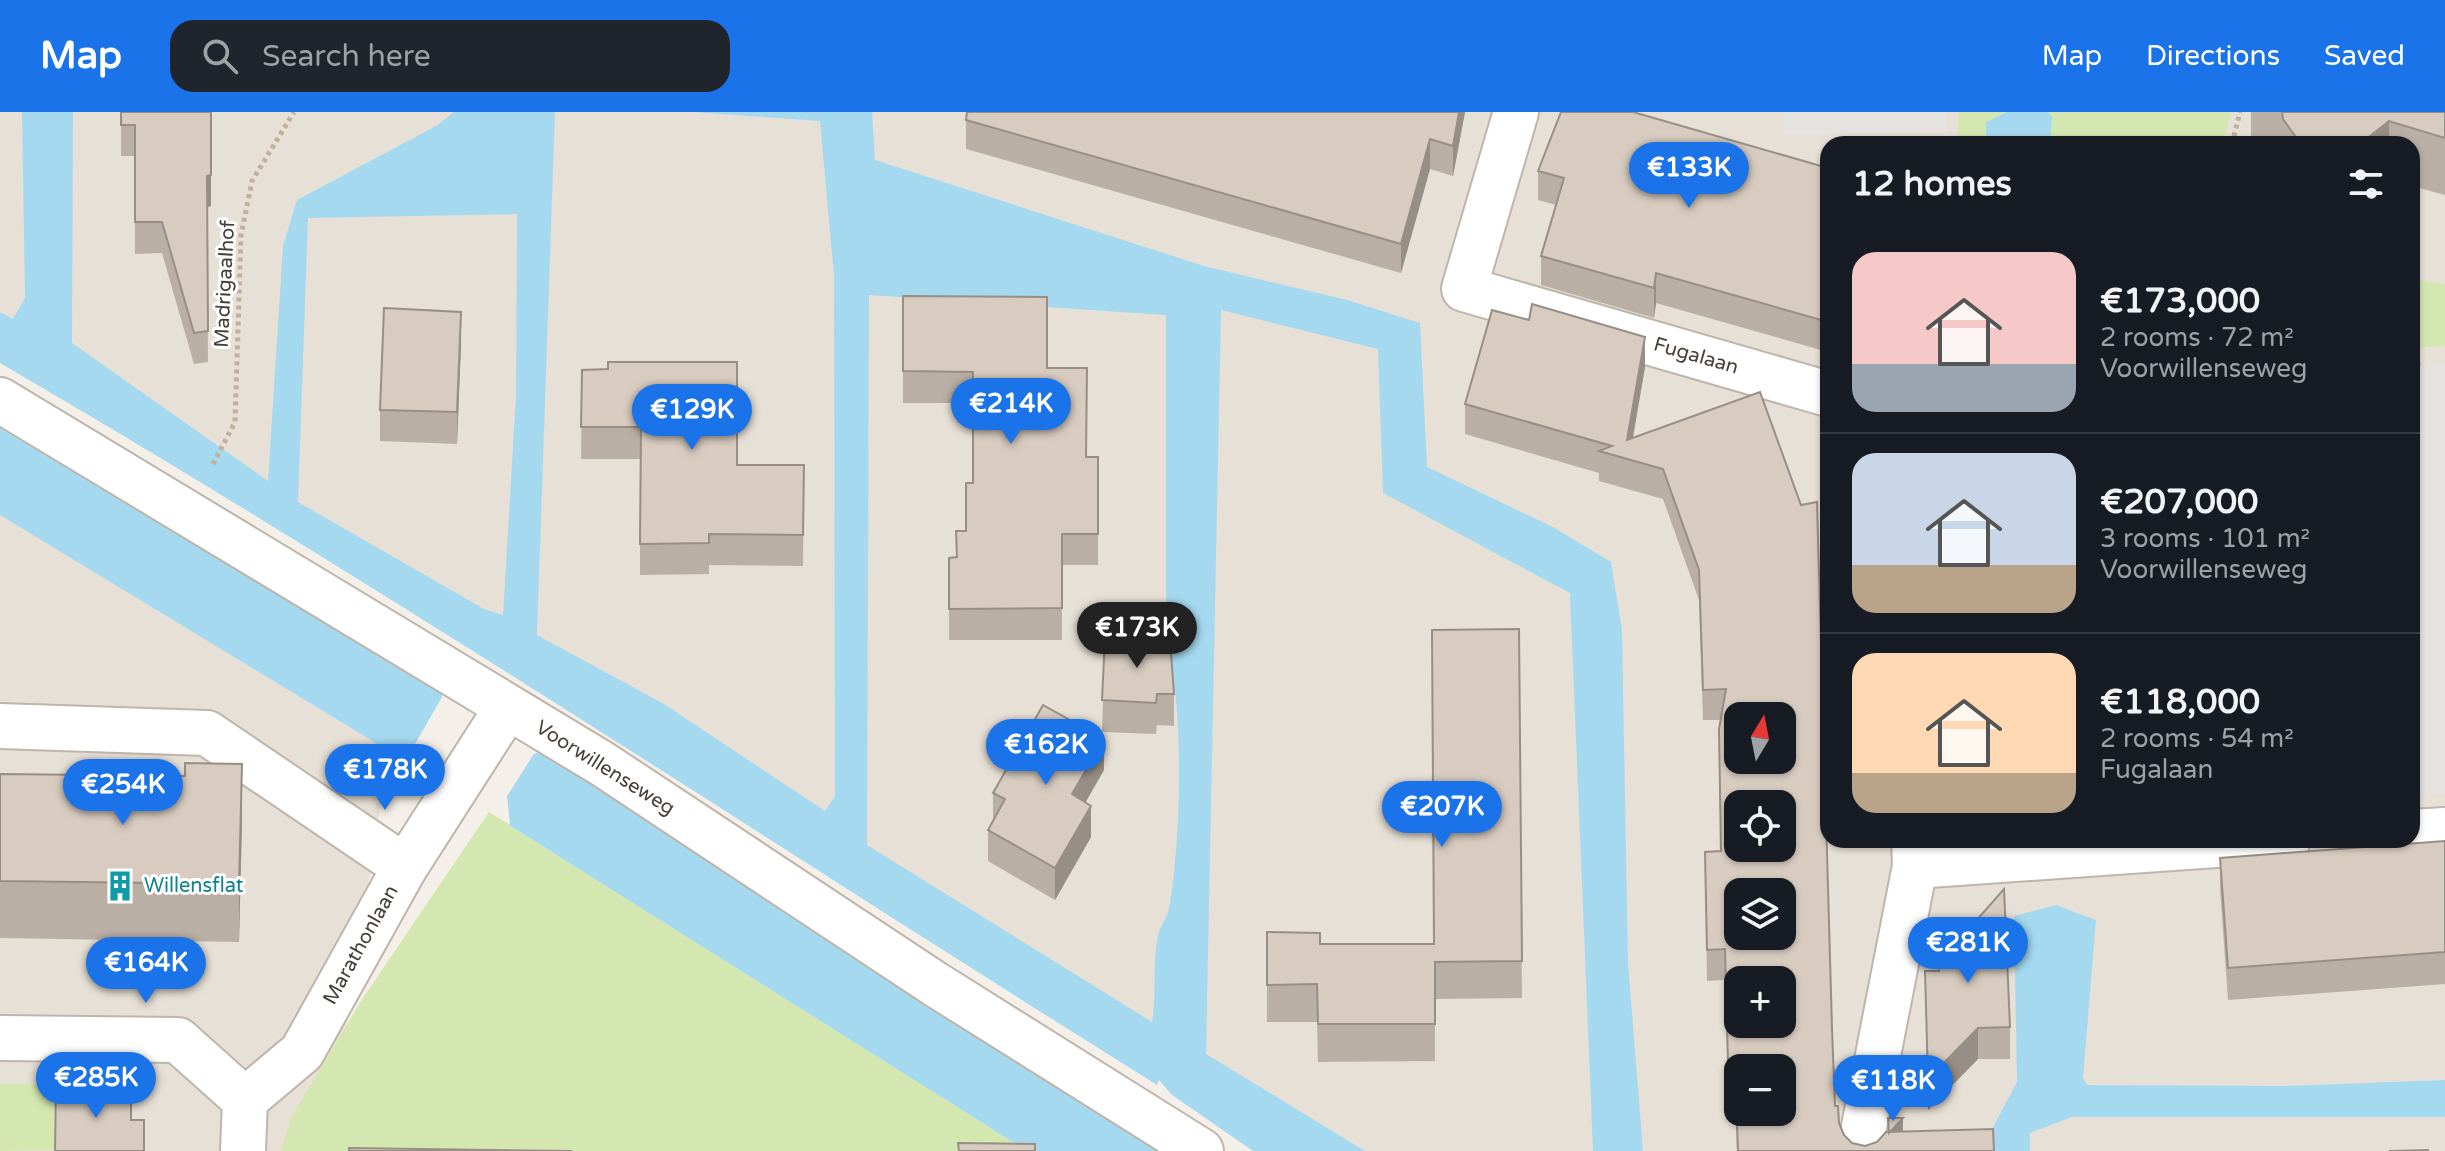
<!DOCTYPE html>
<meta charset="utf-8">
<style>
:root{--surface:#171b24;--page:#20242c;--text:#f1f3f6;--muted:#9ea1a6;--line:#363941;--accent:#1a73e8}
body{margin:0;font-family:"Varela Round",sans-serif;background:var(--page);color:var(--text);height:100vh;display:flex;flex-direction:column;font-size:30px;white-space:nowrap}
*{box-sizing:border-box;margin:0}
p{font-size:26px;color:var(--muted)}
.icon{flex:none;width:44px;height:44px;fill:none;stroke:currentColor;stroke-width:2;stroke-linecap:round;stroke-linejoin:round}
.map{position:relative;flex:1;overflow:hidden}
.details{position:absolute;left:1820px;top:24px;width:600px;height:712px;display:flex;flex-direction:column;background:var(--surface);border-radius:24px;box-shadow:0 2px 6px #0004}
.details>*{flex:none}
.needle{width:52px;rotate:10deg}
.fabs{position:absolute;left:1724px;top:590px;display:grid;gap:16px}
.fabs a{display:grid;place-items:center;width:72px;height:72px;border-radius:16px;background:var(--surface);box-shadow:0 2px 6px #0004;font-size:40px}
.price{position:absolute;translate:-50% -68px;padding:0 18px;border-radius:28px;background:var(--accent);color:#fff;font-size:26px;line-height:52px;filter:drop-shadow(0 2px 4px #0008)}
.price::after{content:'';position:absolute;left:50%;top:48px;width:24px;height:18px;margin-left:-12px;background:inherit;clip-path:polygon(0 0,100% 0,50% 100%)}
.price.current{background:#222;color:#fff}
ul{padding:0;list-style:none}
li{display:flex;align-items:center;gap:24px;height:200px;padding:0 32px}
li+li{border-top:2px solid var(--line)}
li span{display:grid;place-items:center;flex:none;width:224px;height:160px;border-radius:24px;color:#555}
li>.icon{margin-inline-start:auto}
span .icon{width:96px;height:96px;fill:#fffc;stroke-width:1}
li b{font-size:34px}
h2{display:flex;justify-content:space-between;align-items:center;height:96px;padding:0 32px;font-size:34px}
header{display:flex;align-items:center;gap:48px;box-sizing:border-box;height:112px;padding:0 40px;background:var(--accent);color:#fff}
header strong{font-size:38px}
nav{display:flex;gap:44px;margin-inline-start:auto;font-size:28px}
.search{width:560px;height:72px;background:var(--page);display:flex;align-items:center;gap:20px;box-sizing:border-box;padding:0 28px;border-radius:24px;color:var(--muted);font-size:30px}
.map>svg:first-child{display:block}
.residential{fill:#e7e0d6;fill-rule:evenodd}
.green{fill:#d5e7b1}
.parking{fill:#e5e2df}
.water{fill:#a5d9ef;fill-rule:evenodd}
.pier{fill:#f4efe8}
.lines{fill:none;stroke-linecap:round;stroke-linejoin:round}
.minor-casing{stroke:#bfb5aa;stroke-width:48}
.path{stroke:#c1b09c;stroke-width:5;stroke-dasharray:4 4;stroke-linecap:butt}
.minor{stroke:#fff;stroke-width:44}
.wall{fill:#baafa5}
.shaded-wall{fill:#978f86}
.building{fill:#d8ccc0;stroke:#978f86;stroke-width:2;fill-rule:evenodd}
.labels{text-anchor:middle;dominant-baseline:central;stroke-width:6;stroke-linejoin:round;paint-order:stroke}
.street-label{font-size:20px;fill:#473f37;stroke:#fff}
.culture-label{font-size:20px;fill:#0d838f;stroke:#fff;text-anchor:start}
</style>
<header>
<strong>Map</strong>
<div class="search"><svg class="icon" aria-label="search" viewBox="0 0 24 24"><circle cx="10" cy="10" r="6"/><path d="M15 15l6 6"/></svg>Search here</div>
<nav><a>Map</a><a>Directions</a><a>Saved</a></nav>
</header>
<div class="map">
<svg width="2445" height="1039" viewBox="0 0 2445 1039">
<rect width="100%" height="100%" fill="#f4efe8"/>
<!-- residential -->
<g class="residential">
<path d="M0,0H2445V1039H1304L0,220ZM1828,32H2412V728H1828ZM1738,604H1782V648H1738ZM1738,692H1782V736H1738ZM1738,780H1782V824H1738ZM1738,868H1782V912H1738ZM1738,956H1782V1000H1738Z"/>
<polygon points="0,382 389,639 328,1030 601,1039 0,1039"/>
</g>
<!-- green -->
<g class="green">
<polygon points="1958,0 2007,0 1986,10 1986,32 1958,32"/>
<polygon points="2048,0 2231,0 2223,32 2050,32 2052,5"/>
<polygon points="2412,167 2445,172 2445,234 2412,236"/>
<polygon points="491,697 509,713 1027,1039 281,1039 292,1004 363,886"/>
<polygon points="0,972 131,974 131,1006 56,1005 55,1038 0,1039"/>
</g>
<!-- parking -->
<g class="parking">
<polygon points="1784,0 1947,0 1946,20 1783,23"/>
<polygon points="2445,251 2445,682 2412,684 2412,253"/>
</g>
<!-- water -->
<g class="water">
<path d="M22,0H73L72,231L268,369L283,134L297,88L436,14L454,0H555L537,523L664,592L825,699L835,684L834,164L820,9L692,0H872L875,48L1204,154L1347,188L1420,211L1427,355L1553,415L1611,450L1622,518L1628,850L1643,1039H1593L1570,481L1383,381L1378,237L1221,198L1206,942L1365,1039H1253L1172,983L1159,968L1157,973C772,732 393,480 0,251V200L13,207L25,186ZM517,102L516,284L503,503L484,497L298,390L308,106ZM869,183L1166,203V540C1186,590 1180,740 1169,796C1167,806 1160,814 1158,824C1152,852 1157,882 1152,910L867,733Z"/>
<polygon points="2007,0 2048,0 2052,5 2050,32 1986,32 1986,10"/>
<polygon points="0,316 598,672 1163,1039 1027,1039 509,713 416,633 389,639 0,403"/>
<polygon points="2056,793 2096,808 2083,966 2087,973 2287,974 2445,968 2445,1005 2072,1005 2030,1021 2030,1039 1992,1039 1992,1017 2017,970 2014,804"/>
</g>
<!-- pier -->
<polygon class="pier" points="440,571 549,637 534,642 507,684 510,713 489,700 415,637 388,642 415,632 442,585"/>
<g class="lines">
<!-- minor casing -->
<g class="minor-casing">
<g id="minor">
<polyline points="1516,0 1464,177 1828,282"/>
<polyline points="0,288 601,651 935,872 1201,1039"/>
<polyline points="0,614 207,621 405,755 302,940 245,988 243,1039"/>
<polyline points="2412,720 2445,718"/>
<polyline points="1915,754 2288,728"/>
<polyline points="405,755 507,596"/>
<polyline points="0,926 178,928 245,988"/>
<polyline points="1864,1039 1863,1020 1915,754 1914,728"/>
</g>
</g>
<!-- path -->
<g class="path">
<polyline points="2232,32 2240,0"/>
<polyline points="2412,219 2418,252 2412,267"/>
<polyline points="213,352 235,310 241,123 252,69 294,0"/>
</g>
<!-- minor -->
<use href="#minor" class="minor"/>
</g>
<!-- wall -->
<g class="wall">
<polygon points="121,0 211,0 211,94 207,95 208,250 194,252 162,141 135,142 135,44 121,44"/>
<polygon points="967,0 1465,0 1453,64 1430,57 1401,161 966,37 966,8"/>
<polygon points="2251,0 2445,0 2445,83 2412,74 2412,32 2264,32 2251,28"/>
<polygon points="1828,56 1828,240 1656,191 1654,206 1541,173 1541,144 1556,93 1538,88 1538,59"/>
<polygon points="903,184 1047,256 1086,345 1098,345 1098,453 1062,453 1062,528 949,528 949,446 956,445 966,419 973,371 973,291 903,291"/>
<polygon points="461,231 457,332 380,329 380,298"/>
<polygon points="1645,255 1633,326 1760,280 1835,994 1844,1023 1852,1031 1865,1034 1877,1030 1888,1020 1888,1006 1903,1020 1994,1039 1737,1039 1735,980 1728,980 1725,868 1707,869 1705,740 1721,739 1719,648 1719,617 1720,608 1703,608 1699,488 1663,387 1599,369 1599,361 1465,322 1465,292"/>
<polygon points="582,258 737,353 804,353 803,454 709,453 709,462 640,463 640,347 581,347"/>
<polygon points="1519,517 1522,886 1435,887 1435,949 1318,950 1317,910 1267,910 1267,820 1320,832 1434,832"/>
<polygon points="1105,525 1174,582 1174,614 1157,613 1156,622 1102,620"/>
<polygon points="1104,658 1085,690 1091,725 1055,788 988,749 988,718 993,708 993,681"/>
<polygon points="0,662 242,710 239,830 0,826"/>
<polygon points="2445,729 2445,872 2228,888 2220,777 2220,746"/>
<polygon points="1937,818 2010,915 2010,947 1978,947 1928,998 1925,859 1938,859"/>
</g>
<!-- shaded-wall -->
<g class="shaded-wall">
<polygon points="211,0 211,94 207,95 207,64"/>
<polygon points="1459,0 1465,0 1453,64 1453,34"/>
<polygon points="2389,9 2389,32 2360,32"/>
<polygon points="1430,27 1430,57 1401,161 1401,132"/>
<polygon points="1656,161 1656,191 1654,206 1654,176"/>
<polygon points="461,200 461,231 457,332 457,300"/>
<polygon points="1645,225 1645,255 1629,347 1627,328"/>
<polygon points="1104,627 1104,658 1072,714 1072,682"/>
<polygon points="242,652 242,710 239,830 239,772"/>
<polygon points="1091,694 1091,725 1055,788 1055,756"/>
<polygon points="1978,916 1978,947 1928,998 1928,967"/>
<polygon points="1903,1006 1903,1023 1889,1021"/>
</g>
<!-- building -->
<g class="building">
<polygon points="121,0 211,0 211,63 207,64 208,219 194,221 162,110 135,110 135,13 121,13"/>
<polygon points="967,0 1459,0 1453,34 1430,27 1401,132 966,8"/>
<polygon points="1561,0 1633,0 1828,56 1828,210 1656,161 1654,176 1541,144 1564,66 1538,59"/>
<polygon points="2282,0 2445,0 2445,26 2389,9 2360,32 2303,32 2300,31 2283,7"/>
<polygon points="903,184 1047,185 1047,256 1087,256 1086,345 1098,345 1098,422 1062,422 1062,496 949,497 949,446 957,445 956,419 966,419 966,371 973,371 973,260 903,259"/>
<path d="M1532,192L1645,225L1627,328L1760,280L1801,393L1817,390L1832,916L1835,994H1838L1839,1011L1844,1023L1852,1031L1865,1034L1877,1030L1886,1020L1993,1017L1994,1039H1738L1735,950H1728L1725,837L1707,838L1705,740L1721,739L1719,617L1726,577L1703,578L1699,458L1663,357L1599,339L1612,334L1465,292L1492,198L1529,208ZM1738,604H1782V648H1738ZM1738,692H1782V736H1738ZM1738,780H1782V824H1738ZM1738,868H1782V912H1738ZM1738,956H1782V1000H1738Z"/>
<polygon points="384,196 461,200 457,300 380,298"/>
<polygon points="608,250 737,250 737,353 804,353 803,423 709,422 709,431 640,432 641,315 581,315 582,258 608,257"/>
<polygon points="1519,517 1522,849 1435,850 1435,912 1318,912 1317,872 1267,873 1267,820 1320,821 1320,832 1434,832 1432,518"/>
<polygon points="1105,525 1170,528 1174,582 1157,582 1156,591 1102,588"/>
<polygon points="1043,593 1104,627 1072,682 1091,694 1055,756 988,718 1005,687 993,681"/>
<polygon points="185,651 242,652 239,772 0,769 0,662 185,664"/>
<polygon points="2445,729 2445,840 2228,856 2220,746"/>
<polygon points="2004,777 2010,915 1978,916 1928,967 1925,859 1939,859 1937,818 1968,818"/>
<polygon points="56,973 131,974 131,1008 144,1008 144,1039 55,1039"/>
<polygon points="1888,1006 1903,1006 1889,1021"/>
<polygon points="958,1031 1035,1032 1035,1039 959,1039"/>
<polygon points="349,1036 572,1039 349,1039"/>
<polygon points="2428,1038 2428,1039 2389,1039"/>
</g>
<!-- icons -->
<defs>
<g id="building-bare" transform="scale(2.4)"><path d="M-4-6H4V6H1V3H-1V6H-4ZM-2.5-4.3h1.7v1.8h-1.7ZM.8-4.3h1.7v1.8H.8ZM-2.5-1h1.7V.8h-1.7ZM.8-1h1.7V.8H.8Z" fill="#0f9aa8" stroke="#fff" stroke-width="2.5" paint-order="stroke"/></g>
</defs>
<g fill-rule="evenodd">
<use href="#building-bare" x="120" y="774"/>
</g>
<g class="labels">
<!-- street labels -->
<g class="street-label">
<text transform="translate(225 172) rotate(-87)">Madrigaalhof</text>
<text transform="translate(1696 244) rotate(16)">Fugalaan</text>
<text transform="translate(605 656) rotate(32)">Voorwillenseweg</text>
<text transform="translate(361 833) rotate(-61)">Marathonlaan</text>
</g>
<!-- culture labels -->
<g class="culture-label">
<text x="144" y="774">Willensflat</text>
</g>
</g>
</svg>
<div class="fabs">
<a><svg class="needle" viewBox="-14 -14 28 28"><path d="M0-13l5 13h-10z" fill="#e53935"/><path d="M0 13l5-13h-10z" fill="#9ea1a6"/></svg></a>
<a><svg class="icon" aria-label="locate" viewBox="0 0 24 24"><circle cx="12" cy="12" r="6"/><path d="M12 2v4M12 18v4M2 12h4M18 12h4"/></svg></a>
<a><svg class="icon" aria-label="layers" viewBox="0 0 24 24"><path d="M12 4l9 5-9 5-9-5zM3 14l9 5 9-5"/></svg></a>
<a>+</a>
<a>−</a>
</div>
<b class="price" style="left:1689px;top:98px">€133K</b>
<b class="price" style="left:1011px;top:334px">€214K</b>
<b class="price" style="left:692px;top:340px">€129K</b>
<b class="price current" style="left:1137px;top:558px">€173K</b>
<b class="price" style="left:1046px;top:675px">€162K</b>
<b class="price" style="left:385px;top:700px">€178K</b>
<b class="price" style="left:123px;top:715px">€254K</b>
<b class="price" style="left:1442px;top:737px">€207K</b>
<b class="price" style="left:1968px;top:873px">€281K</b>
<b class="price" style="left:146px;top:893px">€164K</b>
<b class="price" style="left:96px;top:1008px">€285K</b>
<b class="price" style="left:1893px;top:1011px">€118K</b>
<section class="details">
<h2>12 homes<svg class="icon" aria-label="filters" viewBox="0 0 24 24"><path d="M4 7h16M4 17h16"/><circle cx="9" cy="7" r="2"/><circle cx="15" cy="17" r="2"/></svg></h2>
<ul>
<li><span style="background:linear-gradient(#f6c9c9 70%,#9aa5b1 0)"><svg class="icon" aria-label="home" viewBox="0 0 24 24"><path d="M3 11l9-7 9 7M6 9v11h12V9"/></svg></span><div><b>€173,000</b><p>2 rooms · 72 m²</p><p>Voorwillenseweg</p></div></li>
<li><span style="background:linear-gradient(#c9d6e8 70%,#b9a48a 0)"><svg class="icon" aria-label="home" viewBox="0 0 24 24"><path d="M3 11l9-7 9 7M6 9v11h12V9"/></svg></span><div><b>€207,000</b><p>3 rooms · 101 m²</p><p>Voorwillenseweg</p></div></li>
<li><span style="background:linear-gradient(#ffd9b3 75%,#b9a48a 0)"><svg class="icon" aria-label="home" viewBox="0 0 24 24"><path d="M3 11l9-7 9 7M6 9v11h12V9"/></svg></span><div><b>€118,000</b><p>2 rooms · 54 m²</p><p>Fugalaan</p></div></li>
</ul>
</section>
</div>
